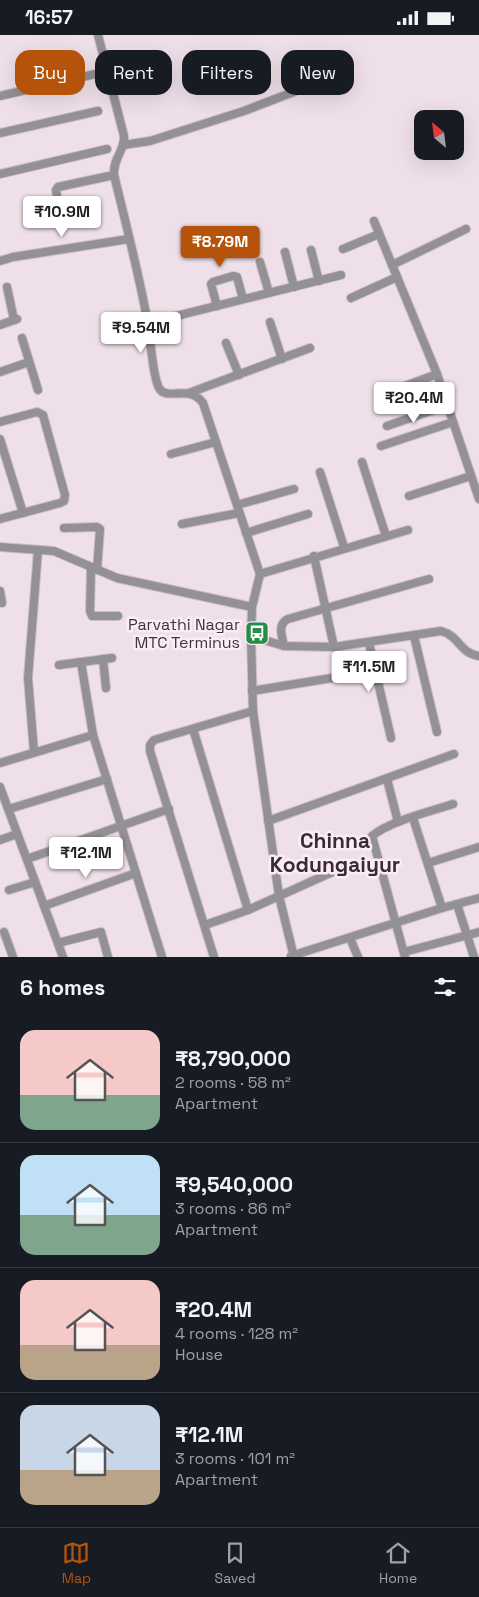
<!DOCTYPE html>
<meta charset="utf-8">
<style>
:root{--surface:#171b24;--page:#20242c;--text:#f1f3f6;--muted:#9ea1a6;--line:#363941;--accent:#b45309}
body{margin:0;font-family:"Space Grotesk",sans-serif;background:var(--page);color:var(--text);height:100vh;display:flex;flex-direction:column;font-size:19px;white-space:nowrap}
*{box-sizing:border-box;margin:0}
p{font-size:16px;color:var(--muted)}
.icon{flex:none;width:28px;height:28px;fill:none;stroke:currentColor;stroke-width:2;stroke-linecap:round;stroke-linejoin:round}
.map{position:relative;height:922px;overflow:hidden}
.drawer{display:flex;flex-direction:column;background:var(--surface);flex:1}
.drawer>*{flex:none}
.top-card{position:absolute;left:15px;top:15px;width:450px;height:45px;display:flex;gap:10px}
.needle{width:32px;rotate:332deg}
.tools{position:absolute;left:414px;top:75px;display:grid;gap:10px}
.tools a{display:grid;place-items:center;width:50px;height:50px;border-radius:10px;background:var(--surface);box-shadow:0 5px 20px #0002;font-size:25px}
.price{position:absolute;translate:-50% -42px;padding:0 11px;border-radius:5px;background:#fff;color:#222;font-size:16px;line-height:32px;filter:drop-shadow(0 1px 2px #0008)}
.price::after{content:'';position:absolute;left:50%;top:30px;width:15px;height:11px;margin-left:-8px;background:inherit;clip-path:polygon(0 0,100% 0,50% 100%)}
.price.on{background:var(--accent);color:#fff}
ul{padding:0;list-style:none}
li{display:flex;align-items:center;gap:15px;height:125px;padding:0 20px}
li+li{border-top:1px solid var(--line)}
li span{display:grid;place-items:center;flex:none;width:140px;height:100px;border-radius:15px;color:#555}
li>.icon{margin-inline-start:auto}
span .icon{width:60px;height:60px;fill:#fffc;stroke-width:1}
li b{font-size:21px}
h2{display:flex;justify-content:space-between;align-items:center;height:60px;padding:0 20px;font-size:21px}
.tag{padding:0 18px;border-radius:15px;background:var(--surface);box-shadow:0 5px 20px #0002;font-size:18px;line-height:45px}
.tag.on{background:var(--accent);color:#fff}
.status{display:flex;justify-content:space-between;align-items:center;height:35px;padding:0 25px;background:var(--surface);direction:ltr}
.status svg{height:14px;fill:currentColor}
.tabs{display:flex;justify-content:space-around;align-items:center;height:70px;border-top:1px solid var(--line);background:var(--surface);font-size:14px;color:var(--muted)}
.tabs a{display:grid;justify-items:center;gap:2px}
.tabs .on{color:var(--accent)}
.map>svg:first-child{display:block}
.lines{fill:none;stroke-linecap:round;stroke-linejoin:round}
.minor-casing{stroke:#cbbdc6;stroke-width:10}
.minor{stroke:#939096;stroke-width:8}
.labels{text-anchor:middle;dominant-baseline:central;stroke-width:5;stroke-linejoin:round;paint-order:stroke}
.poi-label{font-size:16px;fill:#3d363a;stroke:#fdecf6;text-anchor:end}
.district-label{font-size:21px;font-weight:bold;fill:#392d34;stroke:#fdecf6}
</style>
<div class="status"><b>16:57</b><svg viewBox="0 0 49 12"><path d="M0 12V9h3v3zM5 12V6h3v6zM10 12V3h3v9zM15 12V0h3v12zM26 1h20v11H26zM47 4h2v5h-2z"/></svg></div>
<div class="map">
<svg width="479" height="922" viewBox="0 0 479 922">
<rect width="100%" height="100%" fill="#efdfe9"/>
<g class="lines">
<!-- minor casing -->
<g class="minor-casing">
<g id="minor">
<path d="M98,0L124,101C125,116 113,122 114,140C126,189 139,239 148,289C151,306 152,339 159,353C167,367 188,348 203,368L260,539L252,572L251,601L253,676L279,861L294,922"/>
<polyline points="0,61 108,36"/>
<polyline points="0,98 98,76"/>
<polyline points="123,110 150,106 244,76 296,56"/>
<polyline points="0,139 107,114"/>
<polyline points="59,175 56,155 58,152 114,140"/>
<polyline points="374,186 437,339 479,464"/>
<polyline points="343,214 379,199"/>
<polyline points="311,215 319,246"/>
<polyline points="285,217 294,252"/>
<polyline points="0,226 13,222 129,204"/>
<polyline points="260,227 269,258"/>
<polyline points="392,230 466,194"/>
<polyline points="7,252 14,285"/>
<polyline points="351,263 397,242"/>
<polyline points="217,271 211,249 213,247 233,241 237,242 243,264"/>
<polyline points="270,287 282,324"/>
<polyline points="148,288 341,240"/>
<polyline points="0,290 17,284"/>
<polyline points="22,303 38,355"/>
<polyline points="226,308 239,340"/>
<polyline points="0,337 29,327"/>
<polyline points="189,358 310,313"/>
<polyline points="379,361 437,339"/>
<polyline points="0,387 37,377 43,380 65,460 64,466 60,468 0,484"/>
<polyline points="387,391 448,370"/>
<polyline points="0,404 23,478"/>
<polyline points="381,411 453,387"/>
<polyline points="171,419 216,407"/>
<polyline points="362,427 386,501"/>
<polyline points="320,437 344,512"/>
<polyline points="409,461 471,441"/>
<polyline points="237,470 294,454"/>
<polyline points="182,489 239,478"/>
<polyline points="64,493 97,492 100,494 97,535"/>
<polyline points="246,498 308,479"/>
<polyline points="0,512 54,516 117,543 252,572"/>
<polyline points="314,521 334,612"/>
<polyline points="91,533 90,576 92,581 118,581"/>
<polyline points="260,539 408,495"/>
<polyline points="0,556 2,568"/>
<path d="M251,601L284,611L334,612L441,596C460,601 459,618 479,621"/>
<polyline points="414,601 437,697"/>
<polyline points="369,608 391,703"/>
<path d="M284,611C282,601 277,589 288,584L429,544"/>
<polyline points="103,624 106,653"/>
<polyline points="81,627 93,700 162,922"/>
<polyline points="59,630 112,623"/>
<polyline points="252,656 332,643"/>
<polyline points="193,694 248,875"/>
<polyline points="34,717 28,643 38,515"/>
<polyline points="0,728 93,700"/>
<polyline points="387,744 398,787"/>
<polyline points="0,752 63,922"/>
<polyline points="9,774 107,744"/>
<polyline points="413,783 442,873"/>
<polyline points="268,786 454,719"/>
<polyline points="0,805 17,799"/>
<polyline points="27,824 169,774"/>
<polyline points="428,828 479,812"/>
<polyline points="9,855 35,847"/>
<polyline points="457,869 474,922"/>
<polyline points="44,871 136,838"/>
<polyline points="205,890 248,875 339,834"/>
<polyline points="4,897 13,922"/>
<polyline points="350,903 358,922"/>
<polyline points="58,908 101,897 108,922"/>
<polyline points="404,917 479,897"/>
<polyline points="291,921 442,873 479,863"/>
<polyline points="214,922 150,716 150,710 154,705 253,676"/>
<path d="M405,922L372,801C390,786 429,777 453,769"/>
</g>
</g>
<!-- minor -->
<use href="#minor" class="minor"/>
</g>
<!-- icons -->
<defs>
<g id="bus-square" transform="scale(1.25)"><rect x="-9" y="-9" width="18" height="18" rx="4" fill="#258d44" stroke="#fdecf6"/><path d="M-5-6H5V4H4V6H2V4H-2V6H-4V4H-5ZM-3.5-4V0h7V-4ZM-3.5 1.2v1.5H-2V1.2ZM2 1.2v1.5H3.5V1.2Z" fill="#fff"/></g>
</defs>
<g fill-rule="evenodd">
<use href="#bus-square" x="257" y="598"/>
</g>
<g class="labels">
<!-- poi labels -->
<g class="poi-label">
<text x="240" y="589">Parvathi Nagar<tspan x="240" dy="18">MTC Terminus</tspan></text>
</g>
<!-- district labels -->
<g class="district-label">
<text x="335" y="805">Chinna<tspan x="335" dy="24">Kodungaiyur</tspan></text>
</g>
</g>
</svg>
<div class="tools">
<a><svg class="needle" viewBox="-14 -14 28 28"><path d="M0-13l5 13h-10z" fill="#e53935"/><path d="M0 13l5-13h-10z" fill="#9ea1a6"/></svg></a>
</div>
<b class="price" style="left:62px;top:203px">₹10.9M</b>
<b class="price on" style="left:220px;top:233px">₹8.79M</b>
<b class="price" style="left:141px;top:319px">₹9.54M</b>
<b class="price" style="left:414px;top:389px">₹20.4M</b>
<b class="price" style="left:369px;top:658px">₹11.5M</b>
<b class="price" style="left:86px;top:844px">₹12.1M</b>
<div class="top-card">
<a class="tag on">Buy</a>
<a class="tag">Rent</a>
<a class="tag">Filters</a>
<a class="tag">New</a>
</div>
</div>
<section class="drawer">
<h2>6 homes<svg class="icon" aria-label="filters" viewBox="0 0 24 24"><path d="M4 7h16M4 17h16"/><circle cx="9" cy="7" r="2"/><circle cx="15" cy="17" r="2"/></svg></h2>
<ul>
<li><span style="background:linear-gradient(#f6c9c9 65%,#7fa58c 0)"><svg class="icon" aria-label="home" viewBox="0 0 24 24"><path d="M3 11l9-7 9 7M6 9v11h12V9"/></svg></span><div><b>₹8,790,000</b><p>2 rooms · 58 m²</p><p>Apartment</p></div></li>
<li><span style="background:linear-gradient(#bfe0f5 60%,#7fa58c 0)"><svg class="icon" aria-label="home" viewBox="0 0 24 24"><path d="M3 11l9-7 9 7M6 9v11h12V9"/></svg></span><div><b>₹9,540,000</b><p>3 rooms · 86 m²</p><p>Apartment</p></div></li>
<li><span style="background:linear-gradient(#f6c9c9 65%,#b9a48a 0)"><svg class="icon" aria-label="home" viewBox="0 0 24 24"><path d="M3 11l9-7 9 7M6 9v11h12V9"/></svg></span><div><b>₹20.4M</b><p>4 rooms · 128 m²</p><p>House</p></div></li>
<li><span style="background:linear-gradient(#c9d6e8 65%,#b9a48a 0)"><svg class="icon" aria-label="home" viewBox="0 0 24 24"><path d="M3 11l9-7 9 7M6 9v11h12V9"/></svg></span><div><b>₹12.1M</b><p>3 rooms · 101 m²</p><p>Apartment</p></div></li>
</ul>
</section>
<nav class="tabs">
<a class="on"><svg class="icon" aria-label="map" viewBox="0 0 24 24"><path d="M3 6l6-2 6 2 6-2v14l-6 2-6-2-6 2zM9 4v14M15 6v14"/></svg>Map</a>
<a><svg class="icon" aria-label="saved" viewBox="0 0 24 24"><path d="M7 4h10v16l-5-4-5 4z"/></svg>Saved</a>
<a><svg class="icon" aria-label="home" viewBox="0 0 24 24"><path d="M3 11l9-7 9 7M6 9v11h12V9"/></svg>Home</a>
</nav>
